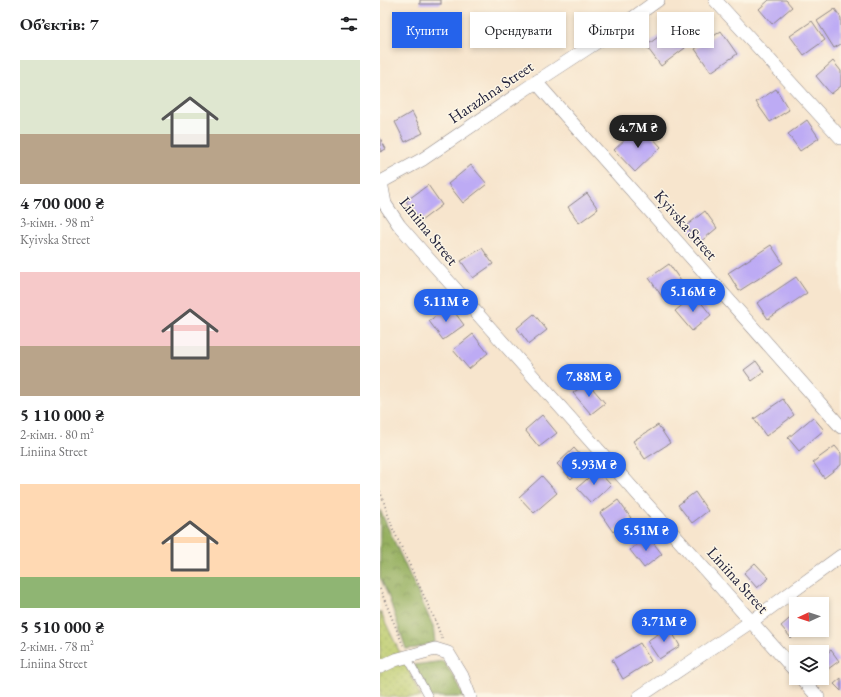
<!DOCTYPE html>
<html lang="uk">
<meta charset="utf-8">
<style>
:root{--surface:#fff;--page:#f6f6f6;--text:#202124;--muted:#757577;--accent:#2563eb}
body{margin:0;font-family:"EB Garamond",serif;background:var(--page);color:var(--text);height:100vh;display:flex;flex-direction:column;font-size:15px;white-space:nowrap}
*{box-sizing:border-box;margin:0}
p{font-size:13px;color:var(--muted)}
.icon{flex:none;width:22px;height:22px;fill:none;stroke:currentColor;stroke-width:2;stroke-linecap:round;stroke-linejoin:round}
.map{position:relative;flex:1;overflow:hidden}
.panel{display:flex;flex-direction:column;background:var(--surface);width:380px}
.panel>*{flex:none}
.guide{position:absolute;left:12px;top:12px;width:380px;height:36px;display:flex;gap:8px}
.needle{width:26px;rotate:267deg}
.buttons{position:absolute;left:409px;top:597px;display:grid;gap:8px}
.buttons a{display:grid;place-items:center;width:40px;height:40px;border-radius:0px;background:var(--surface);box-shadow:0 2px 6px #0003;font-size:20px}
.price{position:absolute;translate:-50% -34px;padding:0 9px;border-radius:14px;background:var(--accent);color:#fff;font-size:13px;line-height:26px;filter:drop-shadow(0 1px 2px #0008)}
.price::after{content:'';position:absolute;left:50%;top:24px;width:12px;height:9px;margin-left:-6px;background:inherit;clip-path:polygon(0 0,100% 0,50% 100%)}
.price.on{background:#222;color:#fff}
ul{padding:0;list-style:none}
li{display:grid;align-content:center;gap:8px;height:212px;padding:0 20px}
li span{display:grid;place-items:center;height:124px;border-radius:0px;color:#555}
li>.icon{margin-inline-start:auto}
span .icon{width:72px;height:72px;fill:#fffc;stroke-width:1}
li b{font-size:17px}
h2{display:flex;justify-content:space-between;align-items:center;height:48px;padding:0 20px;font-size:17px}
.chip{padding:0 14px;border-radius:0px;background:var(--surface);box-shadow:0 2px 6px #0003;font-size:14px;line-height:36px}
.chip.on{background:var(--accent);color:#fff}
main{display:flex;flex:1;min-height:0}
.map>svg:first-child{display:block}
.forest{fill:url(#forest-crowns);stroke:#5c694e}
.garden{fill:url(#garden-dots);stroke:#707754}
.building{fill:#bdabf4}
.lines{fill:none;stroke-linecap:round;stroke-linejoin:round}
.service-casing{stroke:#8c8484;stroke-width:8}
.minor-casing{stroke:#8c8484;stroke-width:14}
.path{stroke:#8c8484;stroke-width:2;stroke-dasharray:1 3;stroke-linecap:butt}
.service{stroke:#fff;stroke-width:7}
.minor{stroke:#fff;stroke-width:13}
.labels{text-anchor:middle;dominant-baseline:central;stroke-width:3;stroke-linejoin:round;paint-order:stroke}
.street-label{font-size:16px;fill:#22223b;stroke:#fcf5e5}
</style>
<main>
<section class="panel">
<h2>Об’єктів: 7<svg class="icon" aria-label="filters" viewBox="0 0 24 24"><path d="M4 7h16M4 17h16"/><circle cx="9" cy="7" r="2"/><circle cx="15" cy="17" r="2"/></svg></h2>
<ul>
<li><span style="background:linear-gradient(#dfe7d0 60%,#b9a48a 0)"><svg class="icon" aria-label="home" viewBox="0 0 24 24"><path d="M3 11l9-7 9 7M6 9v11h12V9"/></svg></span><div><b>4 700 000 ₴</b><p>3-кімн. · 98 m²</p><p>Kyivska Street</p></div></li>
<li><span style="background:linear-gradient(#f6c9c9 60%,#b9a48a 0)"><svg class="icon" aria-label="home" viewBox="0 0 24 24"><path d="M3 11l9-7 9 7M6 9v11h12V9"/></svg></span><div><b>5 110 000 ₴</b><p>2-кімн. · 80 m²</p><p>Liniina Street</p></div></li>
<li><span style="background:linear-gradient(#ffd9b3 75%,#8fb573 0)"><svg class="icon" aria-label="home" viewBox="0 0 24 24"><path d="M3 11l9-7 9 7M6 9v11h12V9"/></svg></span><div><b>5 510 000 ₴</b><p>2-кімн. · 78 m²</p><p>Liniina Street</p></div></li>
</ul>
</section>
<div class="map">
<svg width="461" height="697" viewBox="0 0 461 697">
<defs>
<pattern id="forest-crowns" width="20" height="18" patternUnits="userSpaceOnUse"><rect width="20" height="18" fill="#96b061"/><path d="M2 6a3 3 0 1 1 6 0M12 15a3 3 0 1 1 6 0" fill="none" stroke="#7a8f51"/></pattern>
<pattern id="garden-dots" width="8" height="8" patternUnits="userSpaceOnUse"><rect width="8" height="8" fill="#bdcc6e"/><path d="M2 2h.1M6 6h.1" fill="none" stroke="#a2af60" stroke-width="1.8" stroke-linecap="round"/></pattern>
</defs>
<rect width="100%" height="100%" fill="#fcf5e5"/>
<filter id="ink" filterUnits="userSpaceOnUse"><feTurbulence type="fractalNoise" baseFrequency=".025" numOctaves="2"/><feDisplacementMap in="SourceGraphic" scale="8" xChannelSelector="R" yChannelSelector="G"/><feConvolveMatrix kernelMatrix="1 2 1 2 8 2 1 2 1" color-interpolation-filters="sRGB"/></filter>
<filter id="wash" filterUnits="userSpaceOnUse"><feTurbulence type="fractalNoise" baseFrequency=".012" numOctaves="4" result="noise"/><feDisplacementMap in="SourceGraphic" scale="16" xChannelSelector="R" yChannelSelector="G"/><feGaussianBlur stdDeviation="0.9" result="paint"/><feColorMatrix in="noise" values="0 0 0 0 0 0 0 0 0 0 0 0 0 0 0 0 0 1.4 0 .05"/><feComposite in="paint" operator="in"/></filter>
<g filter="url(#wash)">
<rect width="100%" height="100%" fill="#f7e5cd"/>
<!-- forest -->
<g class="forest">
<polygon points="0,510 53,626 55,642 36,648 26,649 8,595 0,577"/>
<polygon points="63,661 75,678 84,697 50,697 34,665"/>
</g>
<!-- garden -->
<polygon class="garden" points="0,611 41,697 0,697"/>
<g id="blocks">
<!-- building -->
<g class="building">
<rect x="40" y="0" width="21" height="4"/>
<polygon points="389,0 406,0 412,7 392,24 379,9"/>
<polygon points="455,9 461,18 461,44 454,48 437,21"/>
<polygon points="432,21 445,40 424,55 410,36"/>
<polygon points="290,28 305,48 281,66 266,46"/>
<polygon points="341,31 357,54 331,72 315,49"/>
<polygon points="453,61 461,71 461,86 451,94 436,76"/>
<polygon points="396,89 409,110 390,122 376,102"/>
<polygon points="32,112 43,133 25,142 15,122"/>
<polygon points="427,120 439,138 420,151 408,134"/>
<polygon points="261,125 281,147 255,172 234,150"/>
<polygon points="0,138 6,149 0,152"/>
<polygon points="91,165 107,184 83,203 68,184"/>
<polygon points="48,185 62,205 41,221 26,201"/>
<polygon points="207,193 218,209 199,223 188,207"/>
<polygon points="325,211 337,228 319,243 306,226"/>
<polygon points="391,245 403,263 359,291 348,273"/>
<polygon points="102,248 113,264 93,278 81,261"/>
<polygon points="289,264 303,284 283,298 269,278"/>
<polygon points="416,277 427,293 388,319 377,303"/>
<polygon points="315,295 331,315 312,331 295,311"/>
<polygon points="70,306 84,325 63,340 49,321"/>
<polygon points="154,314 167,330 149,344 137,328"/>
<polygon points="93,334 108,353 89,369 73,350"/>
<polygon points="376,361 384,372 372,381 364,370"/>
<polygon points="207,382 225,403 211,414 193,393"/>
<polygon points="403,399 414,415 386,436 374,419"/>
<polygon points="162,415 177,433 159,447 145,430"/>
<polygon points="433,417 444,430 419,451 408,438"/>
<polygon points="278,425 290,443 265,459 253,441"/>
<polygon points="455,446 461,453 461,465 444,478 433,462"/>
<polygon points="194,448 208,464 191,479 177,464"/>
<polygon points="217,470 231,485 211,503 197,488"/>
<polygon points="162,476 177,493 154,513 139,497"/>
<polygon points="315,492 328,511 312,523 298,505"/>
<polygon points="238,500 251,518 233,532 220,513"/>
<polygon points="268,536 282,554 264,568 250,550"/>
<polygon points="375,563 389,578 377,588 364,573"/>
<polygon points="416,613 416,630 421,630 411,638 401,626"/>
<polygon points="289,627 300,646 279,659 267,641"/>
<polygon points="260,643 271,661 243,679 232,660"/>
<polygon points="451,650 459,661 444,672 442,670 442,657"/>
<polygon points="461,678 461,691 454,684"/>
</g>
</g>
</g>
<g filter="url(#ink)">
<use href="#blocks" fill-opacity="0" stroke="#8c8484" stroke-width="1"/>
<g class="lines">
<!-- service casing -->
<g class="service-casing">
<polyline id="service" points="27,657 49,697"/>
</g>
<!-- minor casing -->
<g class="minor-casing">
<g id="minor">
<polyline points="278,0 246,23 156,82 43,159 1,182 5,204 19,225 46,256 416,672"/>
<polyline points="335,0 461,138"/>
<polyline points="156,82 461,427"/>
<polyline points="0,667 15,660 55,649 68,653 82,676 90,697"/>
<polyline points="421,678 438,697"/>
<polyline points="259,697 372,621 461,556"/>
</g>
</g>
<!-- path -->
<g class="path">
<polyline points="0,491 13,529 55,620 62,639"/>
<polyline points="0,589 23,645"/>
</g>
<!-- service -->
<use href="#service" class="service"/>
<!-- minor -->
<use href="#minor" class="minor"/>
</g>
</g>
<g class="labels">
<!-- street labels -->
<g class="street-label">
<text transform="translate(111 92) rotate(-34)">Harazhna Street</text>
<text transform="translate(306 225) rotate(49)">Kyivska Street</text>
<text transform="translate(49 231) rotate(51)">Liniina Street</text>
<text transform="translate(358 580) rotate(48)">Liniina Street</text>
</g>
</g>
</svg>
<div class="buttons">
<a><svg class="needle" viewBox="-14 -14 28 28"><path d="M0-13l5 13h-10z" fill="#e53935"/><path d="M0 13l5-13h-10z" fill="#757577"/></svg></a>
<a><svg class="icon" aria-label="layers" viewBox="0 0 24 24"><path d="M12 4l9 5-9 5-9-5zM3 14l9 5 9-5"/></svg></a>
</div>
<b class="price on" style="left:258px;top:149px">4.7M ₴</b>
<b class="price" style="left:313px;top:313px">5.16M ₴</b>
<b class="price" style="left:66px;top:323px">5.11M ₴</b>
<b class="price" style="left:209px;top:398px">7.88M ₴</b>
<b class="price" style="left:214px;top:486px">5.93M ₴</b>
<b class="price" style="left:266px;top:552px">5.51M ₴</b>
<b class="price" style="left:284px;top:643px">3.71M ₴</b>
<div class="guide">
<a class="chip on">Купити</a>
<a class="chip">Орендувати</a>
<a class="chip">Фільтри</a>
<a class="chip">Нове</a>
</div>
</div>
</main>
